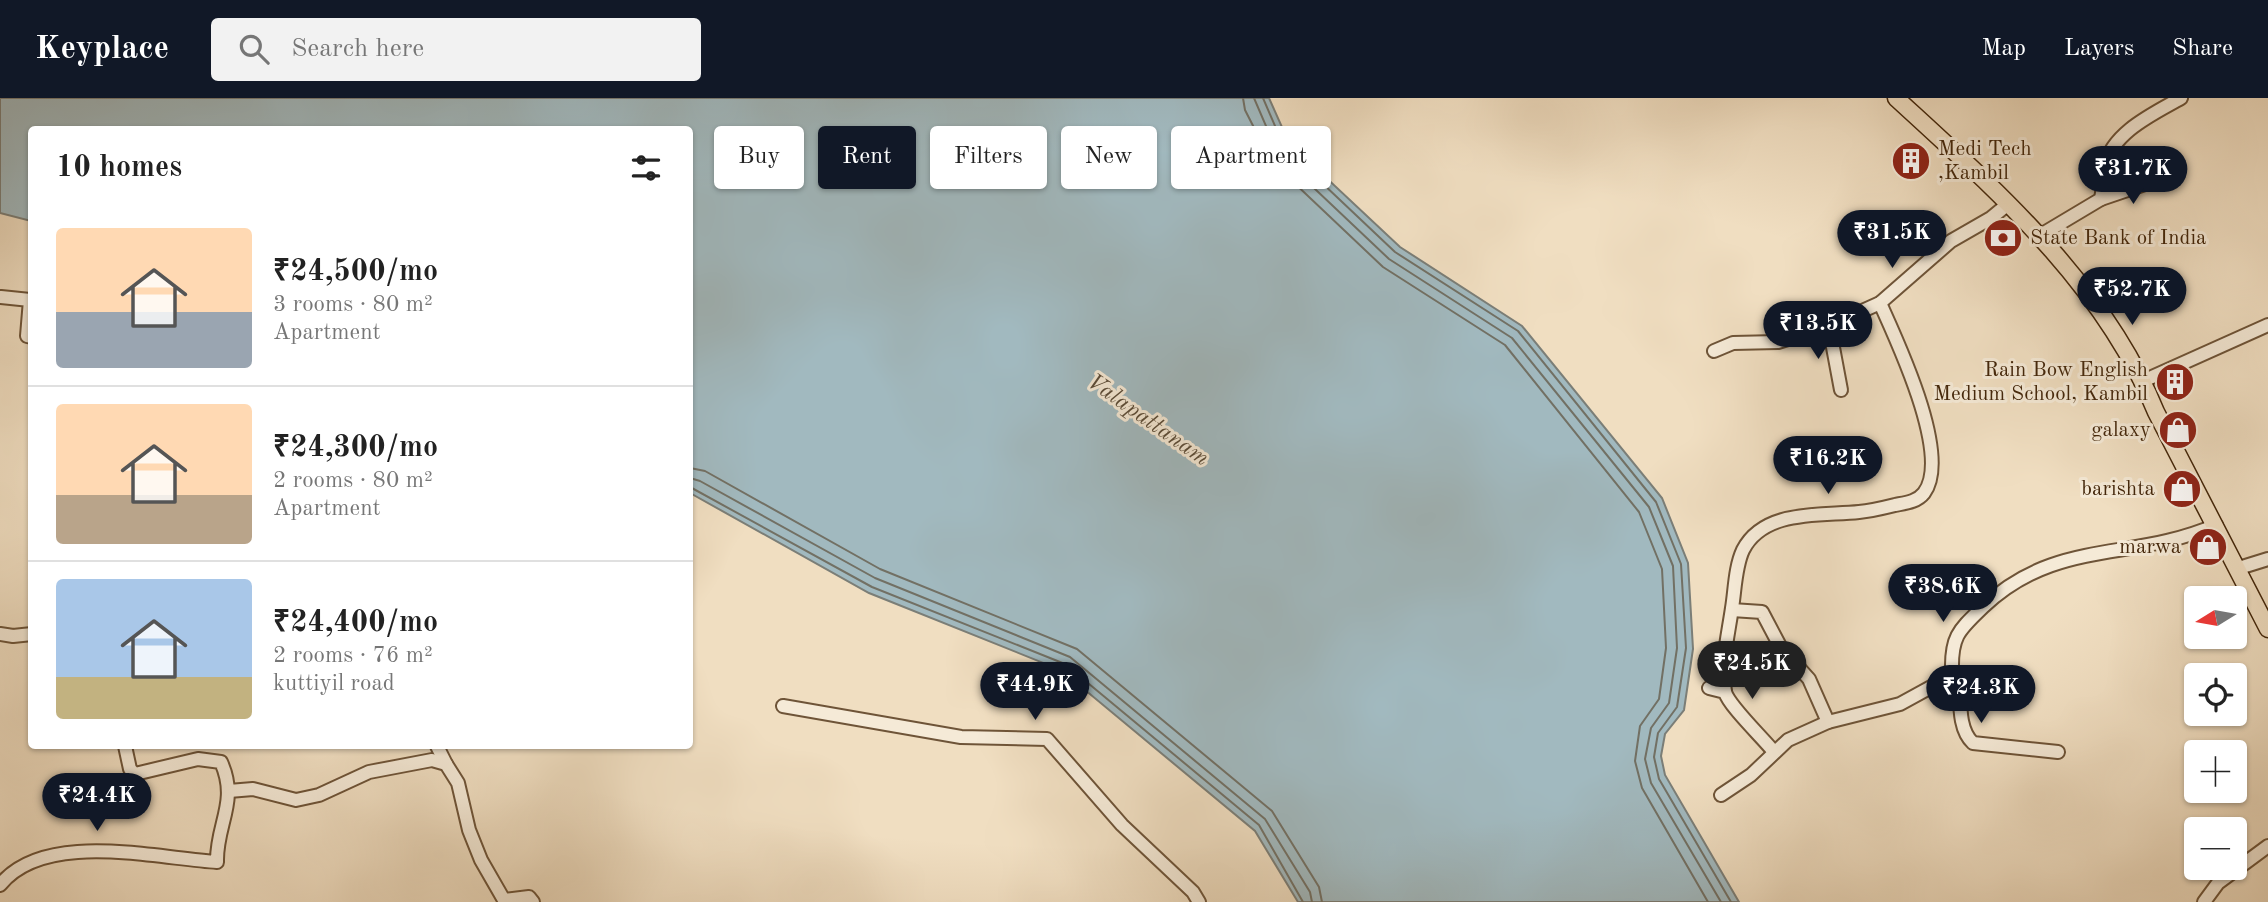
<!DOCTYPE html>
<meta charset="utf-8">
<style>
:root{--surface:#fff;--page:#f2f2f2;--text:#222;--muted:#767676;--line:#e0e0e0;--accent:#111827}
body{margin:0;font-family:"Old Standard TT",serif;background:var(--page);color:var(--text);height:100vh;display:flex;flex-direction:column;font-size:26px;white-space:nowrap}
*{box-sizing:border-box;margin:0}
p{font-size:23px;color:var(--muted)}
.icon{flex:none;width:38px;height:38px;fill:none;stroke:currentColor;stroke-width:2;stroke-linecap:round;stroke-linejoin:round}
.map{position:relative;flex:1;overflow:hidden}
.panel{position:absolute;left:28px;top:28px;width:665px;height:623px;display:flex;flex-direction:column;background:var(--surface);border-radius:7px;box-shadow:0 2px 5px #0004}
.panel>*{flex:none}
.hud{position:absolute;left:714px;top:28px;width:665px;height:63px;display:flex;gap:14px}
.needle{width:46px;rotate:259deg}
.tools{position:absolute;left:2184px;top:488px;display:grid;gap:14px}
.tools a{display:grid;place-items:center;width:63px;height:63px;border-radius:7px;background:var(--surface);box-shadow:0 2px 5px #0004;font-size:35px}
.price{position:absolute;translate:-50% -60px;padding:0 16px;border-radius:24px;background:var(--accent);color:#fff;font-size:23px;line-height:46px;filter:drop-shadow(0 2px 4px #0008)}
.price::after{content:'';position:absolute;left:50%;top:42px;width:21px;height:16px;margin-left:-10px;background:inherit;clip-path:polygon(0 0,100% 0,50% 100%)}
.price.on{background:#222;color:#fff}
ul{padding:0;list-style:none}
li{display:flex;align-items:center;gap:21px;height:175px;padding:0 28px}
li+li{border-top:2px solid var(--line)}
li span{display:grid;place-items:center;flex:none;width:196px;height:140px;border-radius:7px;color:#555}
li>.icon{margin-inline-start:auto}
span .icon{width:84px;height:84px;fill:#fffc;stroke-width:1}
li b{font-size:30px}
h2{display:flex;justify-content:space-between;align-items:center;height:84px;padding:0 28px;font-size:30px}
.pill{padding:0 24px;border-radius:7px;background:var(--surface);box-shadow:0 2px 5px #0004;font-size:24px;line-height:63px}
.pill.on{background:var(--accent);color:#fff}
header{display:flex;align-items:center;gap:42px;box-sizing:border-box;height:98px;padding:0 35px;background:var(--accent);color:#fff}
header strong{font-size:33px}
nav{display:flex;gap:38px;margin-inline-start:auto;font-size:24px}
.search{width:490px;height:63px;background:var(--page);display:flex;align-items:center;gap:18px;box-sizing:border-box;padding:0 24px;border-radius:7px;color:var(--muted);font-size:26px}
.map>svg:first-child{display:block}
.water{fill:#a1b9bf;stroke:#7b7e77;stroke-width:2}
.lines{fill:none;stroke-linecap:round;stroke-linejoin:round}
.shore{stroke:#727064;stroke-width:2}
.minor-casing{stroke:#6e5438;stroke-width:16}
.major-casing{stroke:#43260a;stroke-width:19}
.minor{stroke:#f5ead7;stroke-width:12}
.major{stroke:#f0dec1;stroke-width:16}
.labels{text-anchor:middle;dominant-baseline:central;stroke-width:6;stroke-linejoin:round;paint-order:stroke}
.poi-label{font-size:21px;fill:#43260a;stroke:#f5ead7;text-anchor:end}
.water-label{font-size:23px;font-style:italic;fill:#5a4b37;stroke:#f5ead7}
</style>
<header>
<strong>Keyplace</strong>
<div class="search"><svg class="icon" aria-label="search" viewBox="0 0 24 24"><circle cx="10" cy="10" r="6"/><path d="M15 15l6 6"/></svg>Search here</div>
<nav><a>Map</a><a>Layers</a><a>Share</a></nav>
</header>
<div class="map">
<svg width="2268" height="804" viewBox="0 0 2268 804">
<rect width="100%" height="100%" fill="#f0dec1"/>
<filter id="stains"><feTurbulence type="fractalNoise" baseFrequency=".00286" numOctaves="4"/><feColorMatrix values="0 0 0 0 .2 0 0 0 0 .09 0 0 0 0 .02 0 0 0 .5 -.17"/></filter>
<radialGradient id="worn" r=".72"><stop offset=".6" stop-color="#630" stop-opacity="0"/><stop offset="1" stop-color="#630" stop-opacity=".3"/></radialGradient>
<!-- water -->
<polygon class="water" points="0,0 1269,0 1289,45 1400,149 1522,228 1662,400 1688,465 1693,551 1684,612 1665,636 1661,658 1665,677 1739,804 1298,804 1255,733 1061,572 869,495 690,395 690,32 32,32 31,123 0,115"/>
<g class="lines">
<!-- shore -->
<g class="shore">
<polyline points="1243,0 1245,12 1271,63 1383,169 1505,247 1639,414 1662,471 1666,550 1659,601 1640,628 1635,663 1642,690 1708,804"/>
<polyline points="1254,0 1278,56 1389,161 1512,240 1649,409 1673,468 1677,550 1669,605 1651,630 1645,661 1651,685 1721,804"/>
<polyline points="1263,0 1284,49 1395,154 1518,233 1656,404 1681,466 1686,550 1677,609 1658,635 1654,659 1659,681 1731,804"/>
<polyline points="690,370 705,373 880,471 1077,551 1272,713 1319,789 1322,804"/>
<polyline points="690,380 700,383 875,480 1070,559 1265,721 1310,794 1312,804"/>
<polyline points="690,389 872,489 1065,566 1259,727 1303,804"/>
</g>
<!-- minor casing -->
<g class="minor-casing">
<g id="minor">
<polyline points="2101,101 2154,83"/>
<path d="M2039,138L2101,101C2103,90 2104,79 2105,68C2112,34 2155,15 2181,0"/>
<polyline points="1,199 30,202 27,238 32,239"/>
<polyline points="1829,228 1841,292"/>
<polyline points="1714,253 1733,245 1778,244 1829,228 1880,205 1951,143 1991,120 2008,106"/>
<polyline points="2143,283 2268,227"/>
<polyline points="2239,470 2268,461"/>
<polyline points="1732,512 1762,514 1781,550 1809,581 1828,624"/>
<polyline points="0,536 13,538 32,536"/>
<path d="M1952,573L1959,580C1961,601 1957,630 1973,645L2058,654"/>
<path d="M1709,590L1725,594C1729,608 1762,639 1774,654"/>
<path d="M1725,594C1721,564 1728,538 1732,510C1735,492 1735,469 1743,452C1764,411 1821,418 1859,414C1871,413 1883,410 1895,407C1905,405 1917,404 1924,395C1952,358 1897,243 1880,205"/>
<polyline points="783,608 961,639 1047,641 1122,727 1193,794 1199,804"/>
<polyline points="437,648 446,666"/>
<polyline points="229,693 253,691 296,702 319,697 369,674 432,662 446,666 458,685 469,732 481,762 504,802 529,799 533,804"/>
<path d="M1721,697L1751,677L1788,642L1828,624L1900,606L1942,583L1952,573C1951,538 1959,532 1983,509C2056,440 2131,464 2216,427"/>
<path d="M0,787C44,732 154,760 217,764C216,726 239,704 221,664L198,661L135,676L130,671L125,648"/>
<polyline points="2204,804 2218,785 2268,748"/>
</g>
</g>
<!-- major casing -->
<g class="major-casing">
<path id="major" d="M1896,0C1996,92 2104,186 2156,314L2268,531"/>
</g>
<!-- minor -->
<use href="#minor" class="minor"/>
<!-- major -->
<use href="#major" class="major"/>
</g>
<!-- icons -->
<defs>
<g id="building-disc" transform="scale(2.0125)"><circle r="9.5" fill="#8f2418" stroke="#f5ead7"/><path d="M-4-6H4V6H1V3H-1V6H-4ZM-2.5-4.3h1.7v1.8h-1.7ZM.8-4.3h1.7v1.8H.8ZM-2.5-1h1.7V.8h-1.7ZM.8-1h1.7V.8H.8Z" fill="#fff"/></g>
<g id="bank-disc" transform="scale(2.0125)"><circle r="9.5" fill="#8f2418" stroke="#f5ead7"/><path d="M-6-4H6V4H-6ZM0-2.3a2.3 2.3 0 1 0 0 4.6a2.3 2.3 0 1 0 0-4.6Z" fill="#fff"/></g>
<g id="shop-disc" transform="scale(2.0125)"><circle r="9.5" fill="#8f2418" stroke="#f5ead7"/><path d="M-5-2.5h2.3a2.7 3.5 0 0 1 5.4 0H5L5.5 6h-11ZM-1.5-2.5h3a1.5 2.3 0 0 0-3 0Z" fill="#fff"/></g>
</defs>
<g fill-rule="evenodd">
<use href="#building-disc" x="1911" y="63"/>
<use href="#bank-disc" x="2003" y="140"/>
<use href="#building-disc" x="2175" y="284"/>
<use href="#shop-disc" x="2178" y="332"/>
<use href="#shop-disc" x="2182" y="391"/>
<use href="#shop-disc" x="2208" y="449"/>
</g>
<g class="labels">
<!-- poi labels -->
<g class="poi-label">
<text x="1938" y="51" text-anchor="start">Medi Tech<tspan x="1938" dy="24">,Kambil</tspan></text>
<text x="2030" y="140" text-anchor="start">State Bank of India</text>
<text x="2148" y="272">Rain Bow English<tspan x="2148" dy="24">Medium School, Kambil</tspan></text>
<text x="2151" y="332">galaxy</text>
<text x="2155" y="391">barishta</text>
<text x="2181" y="449">marwa</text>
</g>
<!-- water labels -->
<g class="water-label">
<text transform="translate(1148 322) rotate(35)">Valapattanam</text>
</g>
</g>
<rect width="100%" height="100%" filter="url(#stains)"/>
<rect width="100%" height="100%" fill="url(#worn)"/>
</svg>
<div class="tools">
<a><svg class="needle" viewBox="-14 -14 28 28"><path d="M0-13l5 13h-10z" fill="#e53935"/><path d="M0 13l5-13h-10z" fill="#767676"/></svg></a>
<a><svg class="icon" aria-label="locate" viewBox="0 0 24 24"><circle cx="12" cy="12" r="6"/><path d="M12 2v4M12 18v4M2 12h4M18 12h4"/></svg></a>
<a>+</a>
<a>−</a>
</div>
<b class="price" style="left:2133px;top:108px">₹31.7K</b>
<b class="price" style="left:1892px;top:172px">₹31.5K</b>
<b class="price" style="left:2132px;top:229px">₹52.7K</b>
<b class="price" style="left:1818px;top:263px">₹13.5K</b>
<b class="price" style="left:1828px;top:398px">₹16.2K</b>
<b class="price" style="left:1943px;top:526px">₹38.6K</b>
<b class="price on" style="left:1752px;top:603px">₹24.5K</b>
<b class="price" style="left:1035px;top:624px">₹44.9K</b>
<b class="price" style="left:1981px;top:627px">₹24.3K</b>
<b class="price" style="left:97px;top:735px">₹24.4K</b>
<div class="hud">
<a class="pill">Buy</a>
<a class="pill on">Rent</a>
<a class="pill">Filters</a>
<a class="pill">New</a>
<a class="pill">Apartment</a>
</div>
<section class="panel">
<h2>10 homes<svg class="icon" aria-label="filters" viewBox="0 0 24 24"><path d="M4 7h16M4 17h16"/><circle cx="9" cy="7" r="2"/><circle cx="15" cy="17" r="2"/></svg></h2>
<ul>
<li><span style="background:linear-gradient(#ffd9b3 60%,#9aa5b1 0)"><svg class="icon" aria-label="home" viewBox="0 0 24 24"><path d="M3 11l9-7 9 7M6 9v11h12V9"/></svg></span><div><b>₹24,500/mo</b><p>3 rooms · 80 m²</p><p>Apartment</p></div></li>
<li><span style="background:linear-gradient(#ffd9b3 65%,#b9a48a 0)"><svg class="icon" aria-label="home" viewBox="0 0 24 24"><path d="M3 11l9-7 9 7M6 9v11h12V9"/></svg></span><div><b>₹24,300/mo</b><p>2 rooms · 80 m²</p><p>Apartment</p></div></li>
<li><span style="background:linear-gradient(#a9c7e8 70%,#c2b280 0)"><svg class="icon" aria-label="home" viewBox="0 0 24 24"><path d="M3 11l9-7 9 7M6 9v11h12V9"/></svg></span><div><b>₹24,400/mo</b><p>2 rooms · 76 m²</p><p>kuttiyil road</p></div></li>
</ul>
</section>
</div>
